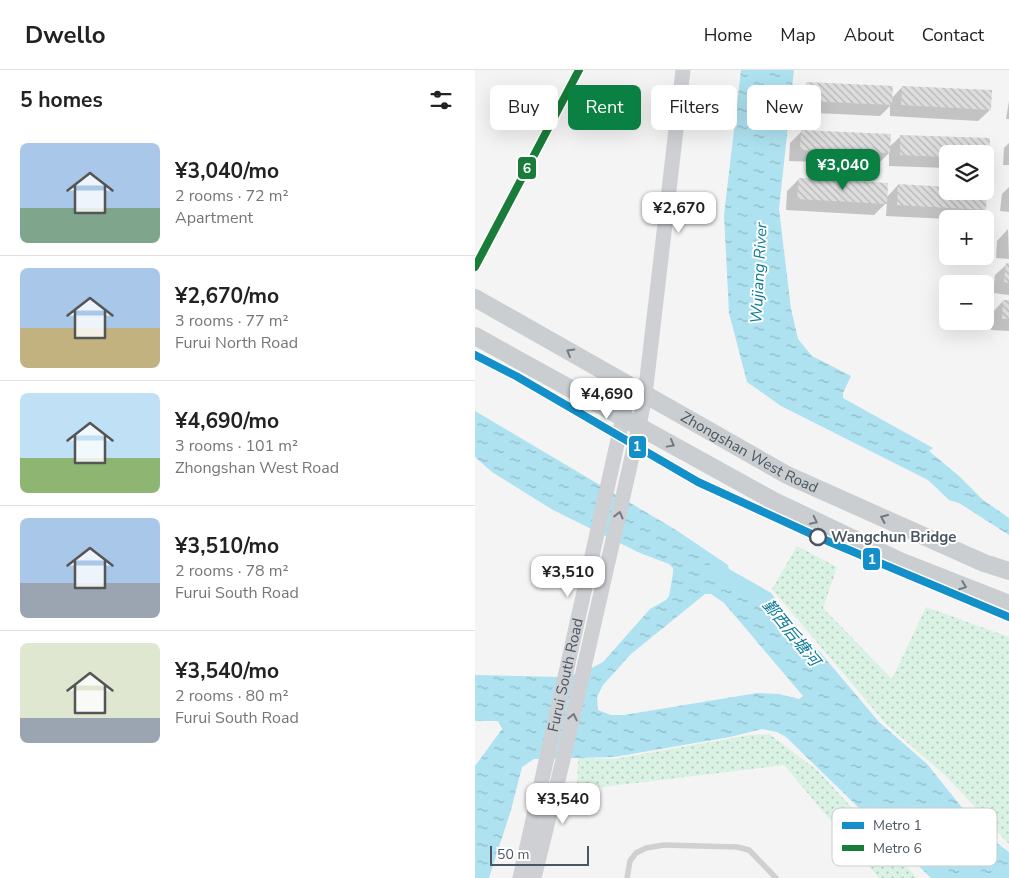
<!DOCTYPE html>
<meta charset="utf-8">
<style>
:root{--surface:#fff;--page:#f6f6f6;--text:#222;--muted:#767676;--line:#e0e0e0;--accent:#0b8043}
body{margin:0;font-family:"Nunito Sans","Noto Sans SC",sans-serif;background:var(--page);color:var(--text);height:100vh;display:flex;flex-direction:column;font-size:19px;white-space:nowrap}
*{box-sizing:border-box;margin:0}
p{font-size:16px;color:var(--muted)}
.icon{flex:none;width:28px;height:28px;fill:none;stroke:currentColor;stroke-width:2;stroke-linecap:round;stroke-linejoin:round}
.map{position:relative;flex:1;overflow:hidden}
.side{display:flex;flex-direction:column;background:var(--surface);width:475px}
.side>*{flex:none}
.top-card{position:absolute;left:15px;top:15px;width:444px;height:45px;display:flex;gap:10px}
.tools{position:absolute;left:464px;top:75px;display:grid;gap:10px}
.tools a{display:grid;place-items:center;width:55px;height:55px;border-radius:8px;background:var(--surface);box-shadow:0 5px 20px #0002;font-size:25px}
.scale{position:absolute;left:15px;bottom:12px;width:99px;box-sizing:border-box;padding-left:5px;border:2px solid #4a5661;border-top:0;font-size:14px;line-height:18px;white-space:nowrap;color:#4a5661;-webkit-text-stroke:4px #fff;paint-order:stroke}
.price{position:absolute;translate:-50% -42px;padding:0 11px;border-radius:10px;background:#fff;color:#222;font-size:16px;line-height:32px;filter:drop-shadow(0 1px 2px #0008)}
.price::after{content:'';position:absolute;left:50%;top:30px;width:15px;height:11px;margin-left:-8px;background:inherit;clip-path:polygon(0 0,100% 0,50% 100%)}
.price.current{background:var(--accent);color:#fff}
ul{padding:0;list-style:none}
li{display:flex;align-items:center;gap:15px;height:125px;padding:0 20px}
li+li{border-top:1px solid var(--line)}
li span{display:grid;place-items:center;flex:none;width:140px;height:100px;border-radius:8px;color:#555}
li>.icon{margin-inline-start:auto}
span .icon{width:60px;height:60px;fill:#fffc;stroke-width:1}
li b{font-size:21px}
h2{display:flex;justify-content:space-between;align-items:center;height:60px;padding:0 20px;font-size:21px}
.tag{padding:0 18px;border-radius:8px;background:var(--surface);box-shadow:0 5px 20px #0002;font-size:18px;line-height:45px}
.tag.current{background:var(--accent);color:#fff}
header{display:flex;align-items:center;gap:30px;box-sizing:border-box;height:70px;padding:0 25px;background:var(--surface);border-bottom:1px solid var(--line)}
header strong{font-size:24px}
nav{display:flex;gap:28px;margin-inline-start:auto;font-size:18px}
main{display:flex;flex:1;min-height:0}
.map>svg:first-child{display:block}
.grass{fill:url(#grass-dots)}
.water{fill:url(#water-ripples);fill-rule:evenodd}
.shadow{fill:#0003}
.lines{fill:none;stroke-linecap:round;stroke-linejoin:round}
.canal{stroke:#aee2f0;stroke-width:14}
.building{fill:url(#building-back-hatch)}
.lane{stroke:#ced0d2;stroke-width:5.5}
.secondary{stroke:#ced0d4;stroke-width:15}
.primary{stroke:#caced1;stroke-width:18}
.metro-1-casing{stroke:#fff;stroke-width:11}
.metro-2-casing{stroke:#fff;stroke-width:11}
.metro-1{stroke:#138fc9;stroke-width:8}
.metro-2{stroke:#197c39;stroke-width:8}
.oneway{stroke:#707a83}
.oneway2{stroke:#727b84}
.stop-dot{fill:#fff;stroke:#4a5661;stroke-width:2.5}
.labels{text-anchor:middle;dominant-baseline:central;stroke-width:4;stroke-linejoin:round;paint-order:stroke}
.street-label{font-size:15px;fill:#4a5661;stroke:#fff}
.stop-label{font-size:15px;font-weight:bold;fill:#4a5661;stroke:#fff;text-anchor:start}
.water-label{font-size:16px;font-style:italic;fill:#0c7c9b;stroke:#fff}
.key{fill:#fff;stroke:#c9ccd0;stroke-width:1}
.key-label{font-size:14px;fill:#4a5661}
.line-badge{stroke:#fff;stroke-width:2}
.badge-label{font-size:14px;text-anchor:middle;font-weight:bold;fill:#fff}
</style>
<header>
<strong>Dwello</strong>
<nav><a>Home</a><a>Map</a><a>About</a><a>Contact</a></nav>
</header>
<main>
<section class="side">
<h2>5 homes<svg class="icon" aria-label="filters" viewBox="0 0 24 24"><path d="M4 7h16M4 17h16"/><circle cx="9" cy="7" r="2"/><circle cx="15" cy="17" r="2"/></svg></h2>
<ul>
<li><span style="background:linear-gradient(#a9c7e8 65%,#7fa58c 0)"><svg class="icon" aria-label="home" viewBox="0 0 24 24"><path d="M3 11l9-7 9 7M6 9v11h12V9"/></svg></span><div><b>¥3,040/mo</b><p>2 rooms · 72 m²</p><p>Apartment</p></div></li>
<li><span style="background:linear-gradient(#a9c7e8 60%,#c2b280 0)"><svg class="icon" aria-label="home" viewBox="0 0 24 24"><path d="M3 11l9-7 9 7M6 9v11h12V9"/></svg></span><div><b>¥2,670/mo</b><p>3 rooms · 77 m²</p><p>Furui North Road</p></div></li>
<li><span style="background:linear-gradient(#bfe0f5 65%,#8fb573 0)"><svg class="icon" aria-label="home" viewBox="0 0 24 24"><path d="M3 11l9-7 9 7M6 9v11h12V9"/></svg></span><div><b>¥4,690/mo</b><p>3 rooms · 101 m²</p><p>Zhongshan West Road</p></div></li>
<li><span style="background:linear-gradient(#a9c7e8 65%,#9aa5b1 0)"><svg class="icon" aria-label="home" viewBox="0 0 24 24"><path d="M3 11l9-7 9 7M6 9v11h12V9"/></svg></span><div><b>¥3,510/mo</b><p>2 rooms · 78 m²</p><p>Furui South Road</p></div></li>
<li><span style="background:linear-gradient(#dfe7d0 75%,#9aa5b1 0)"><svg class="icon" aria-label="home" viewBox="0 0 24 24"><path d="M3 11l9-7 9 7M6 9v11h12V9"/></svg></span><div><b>¥3,540/mo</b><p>2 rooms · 80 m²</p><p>Furui South Road</p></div></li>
</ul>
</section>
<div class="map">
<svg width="534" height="808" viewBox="0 0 534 808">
<defs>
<pattern id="grass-dots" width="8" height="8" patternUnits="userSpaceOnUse" patternTransform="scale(1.25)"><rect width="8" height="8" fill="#d9f2e3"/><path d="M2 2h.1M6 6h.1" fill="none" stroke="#b2c7bb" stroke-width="1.8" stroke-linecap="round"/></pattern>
<pattern id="water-ripples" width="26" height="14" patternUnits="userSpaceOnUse" patternTransform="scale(1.25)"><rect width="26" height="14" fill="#aee2f0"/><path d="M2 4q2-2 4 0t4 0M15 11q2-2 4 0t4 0" fill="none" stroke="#90bac6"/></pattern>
<pattern id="building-back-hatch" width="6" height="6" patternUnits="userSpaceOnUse" patternTransform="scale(1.25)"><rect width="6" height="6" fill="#ddddde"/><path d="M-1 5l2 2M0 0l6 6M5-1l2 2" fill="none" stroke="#b5b6b7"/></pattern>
</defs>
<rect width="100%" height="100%" fill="#f4f4f4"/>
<!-- grass -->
<g class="grass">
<polygon points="322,476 362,497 348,538 417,609 451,537 534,567 534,774 471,706 412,655 297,519"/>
<polygon points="294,664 342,700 442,808 404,808 309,695 102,720 103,688 139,689 276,665"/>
</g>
<!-- water -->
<g class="water">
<polygon points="266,0 319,0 304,139 316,239 323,269 337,286 376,306 368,323 368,328 458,378 454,381 484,406 508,430 534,448 534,465 484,433 474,430 453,410 306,336 272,312 254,243 249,145"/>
<path d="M0,341L201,460L253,495L256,510L259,514L293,537L344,581L404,652L452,694L489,740L518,770L534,782V808H456L311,667L302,662L287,659L255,667L139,687L59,689L47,697L36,740L14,808H0V696L27,659L23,651H0V605L87,607L109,602L128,592L175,539L191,530L194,526L198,503V498L194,494L165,483L78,440L17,402L0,387ZM230,524H236L249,533L328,626L324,629L304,624L282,623L149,645H136L123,640L122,627L128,615L156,584Z"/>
</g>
<!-- shadow -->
<g class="shadow">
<polygon points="332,14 417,28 427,17 515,40 503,51 415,46 415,36 405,46 319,42 320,25"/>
<polygon points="534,31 534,49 531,49"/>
<polygon points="326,62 414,77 426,66 514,70 513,88 510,91 510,84 472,84 472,98 414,96 414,83 403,94 314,91 315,73"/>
<polygon points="534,73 534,95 528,95 529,78"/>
<polygon points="324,109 411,128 423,115 472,118 472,121 510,121 511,120 510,139 500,149 472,149 411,146 412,132 399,145 311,140 312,121"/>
<polygon points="534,117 534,142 525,141 527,124"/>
<polygon points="533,159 534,189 521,188 522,171"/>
<polygon points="532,194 534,194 534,225 518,223 520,205"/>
<polygon points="528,231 534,231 534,261 516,260 517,243"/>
</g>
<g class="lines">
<!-- canal -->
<polyline class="canal" points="240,499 291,528 316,562"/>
</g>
<!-- building -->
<g class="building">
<polygon points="331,12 418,16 417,35 330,31"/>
<polygon points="427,16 517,20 516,40 426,35"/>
<polygon points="326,60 416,64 415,83 325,80"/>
<polygon points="425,65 515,68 514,89 510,89 510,84 472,84 472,87 425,85"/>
<polygon points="324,108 413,113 412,134 322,129"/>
<polygon points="423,114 472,117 472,121 510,121 510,118 512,119 511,140 422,135"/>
<polygon points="531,193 534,193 534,213 529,212"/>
<polygon points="528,230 534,230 534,249 527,249"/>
</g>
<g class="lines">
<!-- lane -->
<polyline class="lane" points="152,808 155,791 161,783 171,778 189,775 262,777 274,780 301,808"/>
<!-- secondary -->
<g class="secondary">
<path id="s1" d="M45,808L155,316"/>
<polyline points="59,808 87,694 164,356 170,325 208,0"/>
</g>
<!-- primary -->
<g class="primary">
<path id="s2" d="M0,228L312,405L509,493L534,501"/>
<polyline points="0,266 297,430 425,491 534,534"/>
</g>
<!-- metro-1 casing -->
<g class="metro-1-casing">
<polyline id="metro-1" points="0,285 41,306 223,412 343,467 534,547"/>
</g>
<!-- metro-2 casing -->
<g class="metro-2-casing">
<polyline id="metro-2" points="0,197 104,0"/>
</g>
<!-- metro-1 -->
<use href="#metro-1" class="metro-1"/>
<!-- metro-2 -->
<use href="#metro-2" class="metro-2"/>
</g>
<!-- one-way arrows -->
<defs><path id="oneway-chevron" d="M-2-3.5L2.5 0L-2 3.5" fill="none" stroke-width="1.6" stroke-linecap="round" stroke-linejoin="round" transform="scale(1.25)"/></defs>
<g class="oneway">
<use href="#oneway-chevron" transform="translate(95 282) rotate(-150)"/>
<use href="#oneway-chevron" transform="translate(196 374) rotate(29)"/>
<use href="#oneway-chevron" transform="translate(409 448) rotate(-156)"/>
<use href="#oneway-chevron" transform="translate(339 451) rotate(26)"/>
<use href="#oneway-chevron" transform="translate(488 516) rotate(21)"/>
</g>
<g class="oneway2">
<use href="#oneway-chevron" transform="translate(144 445) rotate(-76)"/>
<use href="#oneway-chevron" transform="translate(98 647) rotate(-77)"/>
</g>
<!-- markers -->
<circle class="stop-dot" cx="343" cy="467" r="8"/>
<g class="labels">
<!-- street labels -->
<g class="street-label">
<text stroke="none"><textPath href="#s2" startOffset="315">Zhongshan West Road</textPath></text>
<text stroke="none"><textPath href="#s1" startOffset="208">Furui South Road</textPath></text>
</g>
<!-- stop labels -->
<g class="stop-label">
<text x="356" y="467">Wangchun Bridge</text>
</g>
<!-- water labels -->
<g class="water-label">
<text transform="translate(284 203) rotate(-87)">Wujiang River</text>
<text transform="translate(316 563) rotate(51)">鄞西后塘河</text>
</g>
</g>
<!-- legend -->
<rect x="357" y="738" width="165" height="58" rx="8" class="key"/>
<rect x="367" y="752" width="22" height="7" fill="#138fc9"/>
<rect x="367" y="775" width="22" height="6" fill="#197c39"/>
<g class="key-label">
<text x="398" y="760">Metro 1</text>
<text x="398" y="783">Metro 6</text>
</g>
<g class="line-badge">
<rect x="42" y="86" width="20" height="24" rx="5" fill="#197c39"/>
<rect x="153" y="365" width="19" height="24" rx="5" fill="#138fc9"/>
<rect x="387" y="477" width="19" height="24" rx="5" fill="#138fc9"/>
</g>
<g class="badge-label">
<text x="52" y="103">6</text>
<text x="162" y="381">1</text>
<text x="397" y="494">1</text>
</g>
</svg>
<div class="tools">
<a><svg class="icon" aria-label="layers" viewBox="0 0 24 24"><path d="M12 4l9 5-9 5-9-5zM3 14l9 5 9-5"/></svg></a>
<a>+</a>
<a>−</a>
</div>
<div class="scale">50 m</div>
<b class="price current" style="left:368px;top:121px">¥3,040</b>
<b class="price" style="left:204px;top:164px">¥2,670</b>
<b class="price" style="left:132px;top:350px">¥4,690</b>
<b class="price" style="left:93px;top:528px">¥3,510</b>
<b class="price" style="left:88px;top:755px">¥3,540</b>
<div class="top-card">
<a class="tag">Buy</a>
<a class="tag current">Rent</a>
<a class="tag">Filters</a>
<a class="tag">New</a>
</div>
</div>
</main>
